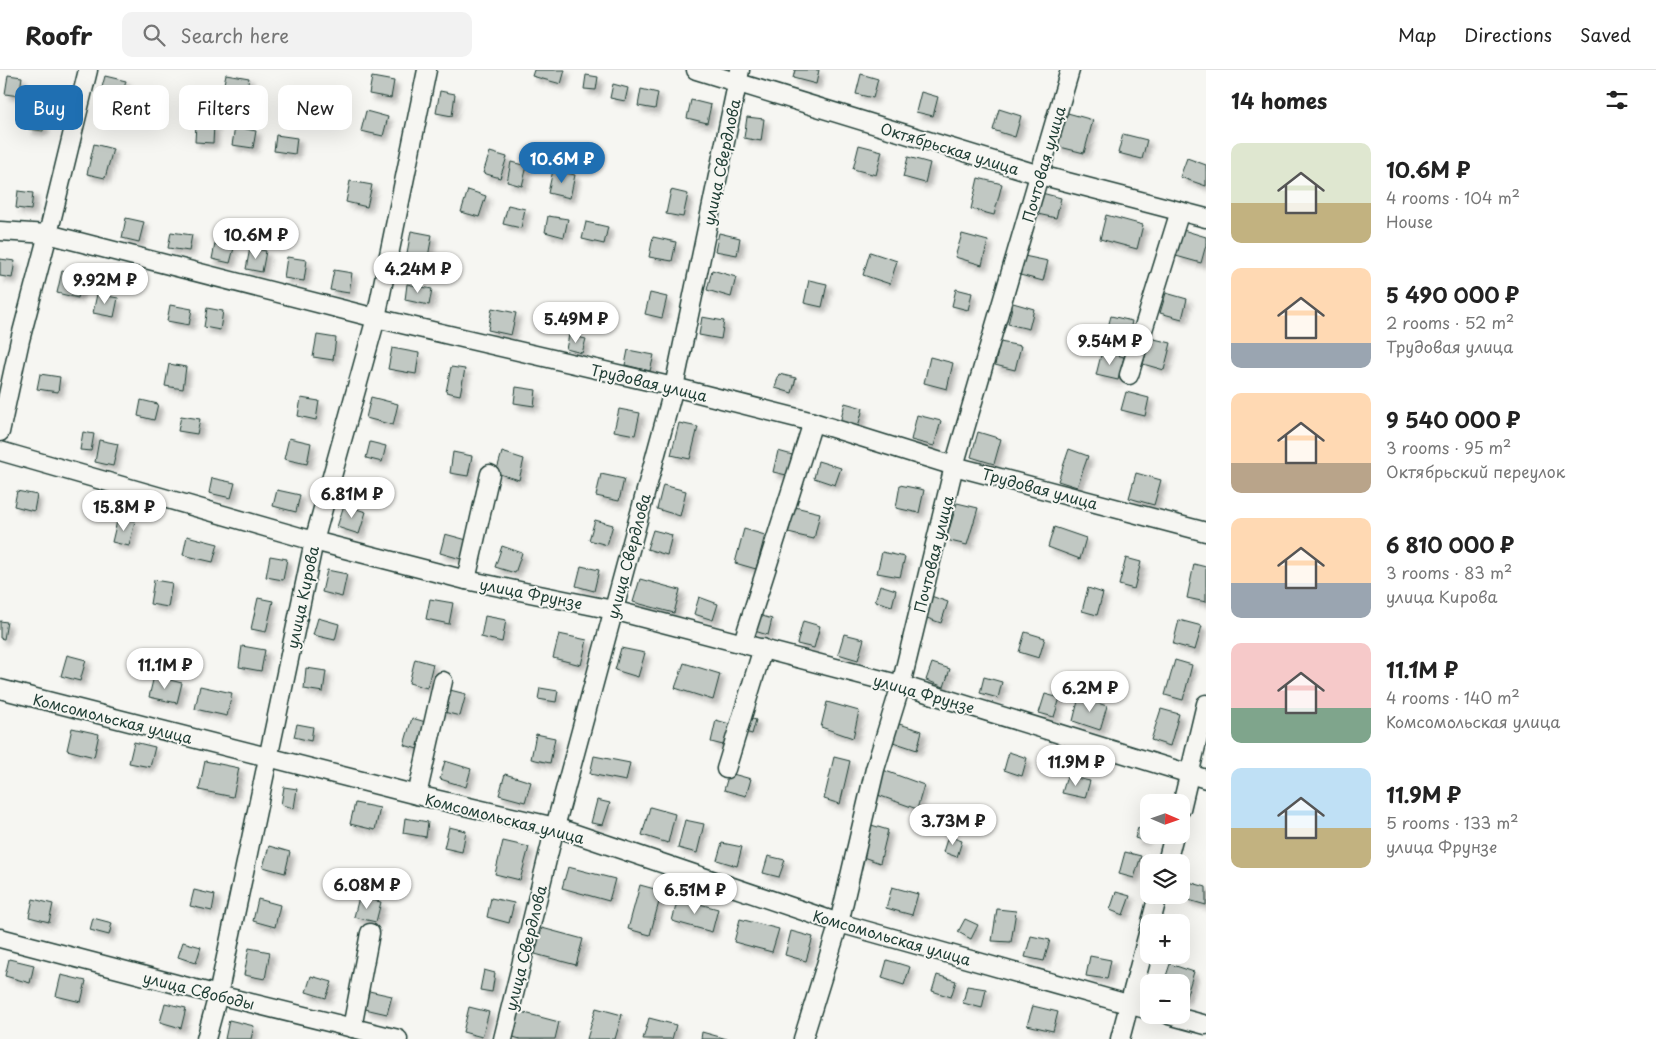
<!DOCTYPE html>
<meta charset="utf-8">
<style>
:root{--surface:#fff;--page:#f2f2f2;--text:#222;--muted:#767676;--line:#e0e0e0;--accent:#1f6fb2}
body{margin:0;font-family:"Playpen Sans",sans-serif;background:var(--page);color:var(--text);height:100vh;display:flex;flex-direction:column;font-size:19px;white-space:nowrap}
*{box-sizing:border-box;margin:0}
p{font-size:16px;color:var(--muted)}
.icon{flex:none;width:28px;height:28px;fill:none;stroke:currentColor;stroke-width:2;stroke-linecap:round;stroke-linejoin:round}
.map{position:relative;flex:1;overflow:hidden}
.sheet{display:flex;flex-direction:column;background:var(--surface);width:450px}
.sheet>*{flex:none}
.top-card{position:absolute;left:15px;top:15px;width:475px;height:45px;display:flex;gap:10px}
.needle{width:32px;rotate:92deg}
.fabs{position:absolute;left:1140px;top:724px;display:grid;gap:10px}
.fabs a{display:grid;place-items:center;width:50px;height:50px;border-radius:10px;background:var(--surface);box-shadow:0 5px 20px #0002;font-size:25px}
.price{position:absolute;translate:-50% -42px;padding:0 11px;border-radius:18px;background:#fff;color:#222;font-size:16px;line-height:32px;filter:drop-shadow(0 1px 2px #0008)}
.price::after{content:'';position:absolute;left:50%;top:30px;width:15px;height:11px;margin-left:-8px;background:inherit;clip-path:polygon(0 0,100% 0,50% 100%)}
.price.selected{background:var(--accent);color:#fff}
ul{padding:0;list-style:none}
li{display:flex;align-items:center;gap:15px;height:125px;padding:0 25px}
li span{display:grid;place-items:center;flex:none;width:140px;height:100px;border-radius:10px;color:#555}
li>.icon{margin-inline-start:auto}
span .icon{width:60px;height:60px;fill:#fffc;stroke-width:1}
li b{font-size:21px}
h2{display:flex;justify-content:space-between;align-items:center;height:60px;padding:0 25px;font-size:21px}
.pill{padding:0 18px;border-radius:10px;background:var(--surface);box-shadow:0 5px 20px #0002;font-size:18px;line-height:45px}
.pill.selected{background:var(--accent);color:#fff}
header{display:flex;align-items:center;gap:30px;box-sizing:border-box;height:70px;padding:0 25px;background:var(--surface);border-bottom:1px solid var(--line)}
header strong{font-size:24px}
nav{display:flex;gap:28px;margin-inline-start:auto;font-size:18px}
.search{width:350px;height:45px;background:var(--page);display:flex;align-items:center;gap:12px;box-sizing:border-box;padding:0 18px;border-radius:10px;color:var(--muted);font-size:19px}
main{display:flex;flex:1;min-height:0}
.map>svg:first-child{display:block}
.building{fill:#c1c8c3;stroke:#1f3d34;filter:url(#shadow)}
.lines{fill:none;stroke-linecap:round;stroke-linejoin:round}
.minor-casing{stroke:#1f3d34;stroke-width:21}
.minor{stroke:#f6f6f2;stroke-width:18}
.labels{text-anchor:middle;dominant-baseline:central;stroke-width:4;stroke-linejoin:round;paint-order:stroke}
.street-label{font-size:15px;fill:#1f3d34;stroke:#f6f6f2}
</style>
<header>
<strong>Roofr</strong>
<div class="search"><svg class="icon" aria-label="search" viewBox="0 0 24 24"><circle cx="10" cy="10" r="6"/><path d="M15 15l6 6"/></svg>Search here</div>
<nav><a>Map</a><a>Directions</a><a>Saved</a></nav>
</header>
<main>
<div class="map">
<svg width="1206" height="969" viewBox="0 0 1206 969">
<defs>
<filter id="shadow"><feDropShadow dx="4.5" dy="4.5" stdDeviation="2.5" flood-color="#0004"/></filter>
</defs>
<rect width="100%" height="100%" fill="#f6f6f2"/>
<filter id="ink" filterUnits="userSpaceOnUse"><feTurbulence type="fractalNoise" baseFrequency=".02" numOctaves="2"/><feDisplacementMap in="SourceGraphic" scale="10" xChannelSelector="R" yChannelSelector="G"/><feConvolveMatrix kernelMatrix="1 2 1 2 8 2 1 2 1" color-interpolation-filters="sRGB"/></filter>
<g filter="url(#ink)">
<!-- building -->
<g class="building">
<polygon points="534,0 565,0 561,14 532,6"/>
<polygon points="795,0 819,0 816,14 793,8"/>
<polygon points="226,4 249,8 243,38 220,33"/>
<polygon points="861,4 878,9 873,28 856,24"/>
<polygon points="8,5 22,7 19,26 5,24"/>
<polygon points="586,5 598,7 596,20 584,19"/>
<polygon points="105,6 126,11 122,26 101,21"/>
<polygon points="372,7 394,11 391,28 369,24"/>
<polygon points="613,14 628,18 625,31 610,28"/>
<polygon points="641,19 658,23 655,39 638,36"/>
<polygon points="440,21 455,24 452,46 436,43"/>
<polygon points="921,22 938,27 933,46 916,42"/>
<polygon points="285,25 305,28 301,49 281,45"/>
<polygon points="691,30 711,35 707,53 687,48"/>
<polygon points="32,38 47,40 43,61 28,59"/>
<polygon points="999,39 1021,46 1015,67 993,60"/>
<polygon points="366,41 388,47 383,66 361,61"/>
<polygon points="1064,42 1093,50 1084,83 1056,76"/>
<polygon points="747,47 764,49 761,71 744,68"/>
<polygon points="196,53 214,55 213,73 195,72"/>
<polygon points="235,57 256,61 253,78 232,75"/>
<polygon points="1123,64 1147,70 1142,89 1118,83"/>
<polygon points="276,65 297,68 295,84 274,81"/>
<polygon points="94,74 113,79 105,108 87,104"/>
<polygon points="859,75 882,81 876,105 853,99"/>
<polygon points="490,82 507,87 500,108 483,103"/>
<polygon points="908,87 930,93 925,113 903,107"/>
<polygon points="1187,88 1206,95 1206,116 1180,107"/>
<polygon points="511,92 527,96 522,116 507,112"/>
<polygon points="553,100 575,105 570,128 548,123"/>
<polygon points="978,108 1002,114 994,145 971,139"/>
<polygon points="350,111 372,115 367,137 346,132"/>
<polygon points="468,120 486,126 479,147 461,142"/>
<polygon points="671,120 688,124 683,147 666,144"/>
<polygon points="18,121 33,123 31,140 16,138"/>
<polygon points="1038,122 1061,128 1056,148 1033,143"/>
<polygon points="508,135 525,139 521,158 503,154"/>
<polygon points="1106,145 1143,155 1137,179 1100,169"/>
<polygon points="548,146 568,149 564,167 545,162"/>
<polygon points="126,148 144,152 139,172 122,168"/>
<polygon points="586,152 608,157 604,174 582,169"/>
<polygon points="1183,160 1206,167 1206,175 1201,193 1176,186"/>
<polygon points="411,161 432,165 428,187 407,183"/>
<polygon points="171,162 192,165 189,181 168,178"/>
<polygon points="719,163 740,168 737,185 715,181"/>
<polygon points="962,164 988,171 982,195 955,187"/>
<polygon points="653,167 676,172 672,191 649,187"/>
<polygon points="215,174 234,178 230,193 212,189"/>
<polygon points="250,178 266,181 262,202 246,199"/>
<polygon points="870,182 897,191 890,214 863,205"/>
<polygon points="1024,186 1048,191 1043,211 1020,205"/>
<polygon points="287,187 307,190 304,211 284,208"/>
<polygon points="0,189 15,191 12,208 0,206"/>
<polygon points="334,200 352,203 349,223 330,220"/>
<polygon points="712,200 736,207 731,227 707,220"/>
<polygon points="62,201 83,205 78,228 57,223"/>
<polygon points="809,210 827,214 822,237 804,233"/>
<polygon points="407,214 432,219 429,235 405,230"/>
<polygon points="956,219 972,223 968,240 952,236"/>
<polygon points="650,223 667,227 662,248 645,244"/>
<polygon points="1166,223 1187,229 1182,249 1160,243"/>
<polygon points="97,224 118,228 114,247 93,243"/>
<polygon points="1013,233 1034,239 1029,259 1008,254"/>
<polygon points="170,235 192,239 189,255 167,251"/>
<polygon points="207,238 223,241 220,260 204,257"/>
<polygon points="492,238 516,243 511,265 488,260"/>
<polygon points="1111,246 1132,251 1127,273 1105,268"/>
<polygon points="702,247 724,251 721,269 699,265"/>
<polygon points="317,265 336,268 333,290 313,287"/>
<polygon points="569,265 586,269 582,283 566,279"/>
<polygon points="1150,268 1171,273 1164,300 1143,294"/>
<polygon points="1000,272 1021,276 1015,300 995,295"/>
<polygon points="392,278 419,283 416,304 388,299"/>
<polygon points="628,280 654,285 650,301 625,295"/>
<polygon points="1102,281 1124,287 1118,310 1096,305"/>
<polygon points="930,287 953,293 947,319 924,313"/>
<polygon points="169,294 186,297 183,319 165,316"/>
<polygon points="451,297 465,299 460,325 446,322"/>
<polygon points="40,304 60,307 58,322 37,319"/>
<polygon points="779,304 796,308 792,323 775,318"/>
<polygon points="516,317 536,320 534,336 514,333"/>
<polygon points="1126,322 1149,328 1145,346 1121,340"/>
<polygon points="371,327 398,334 393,355 366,348"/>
<polygon points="301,328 319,331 316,350 298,346"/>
<polygon points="141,330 158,334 154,350 138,346"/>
<polygon points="845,333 863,338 858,357 840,353"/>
<polygon points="619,339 640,343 635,365 614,361"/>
<polygon points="917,345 941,351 934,376 911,370"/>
<polygon points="181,346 200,349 197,364 178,361"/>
<polygon points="679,353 698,357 690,389 671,385"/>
<polygon points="83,362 94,364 91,381 80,380"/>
<polygon points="978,362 1001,369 994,394 971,387"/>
<polygon points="289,368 311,373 307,394 284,389"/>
<polygon points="99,370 118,374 113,396 95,392"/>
<polygon points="370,372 386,376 382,392 366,388"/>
<polygon points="1069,379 1088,386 1077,417 1058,411"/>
<polygon points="778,381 796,386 791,406 773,402"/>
<polygon points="453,382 472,386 468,406 450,403"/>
<polygon points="502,382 524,389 519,410 496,403"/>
<polygon points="818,391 841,398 835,415 814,408"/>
<polygon points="1136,403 1161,410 1154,435 1129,428"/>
<polygon points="601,404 624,409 619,431 596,426"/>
<polygon points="212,408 235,413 231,428 209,423"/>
<polygon points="663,415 686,421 680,446 657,439"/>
<polygon points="900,415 924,420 919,443 896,438"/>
<polygon points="277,420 300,425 296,442 273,436"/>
<polygon points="17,421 37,425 34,441 14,436"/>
<polygon points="957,433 978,438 967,475 946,470"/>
<polygon points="344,435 366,442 359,464 337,457"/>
<polygon points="795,437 820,443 814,469 788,463"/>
<polygon points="118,447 135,451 129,476 112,472"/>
<polygon points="595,450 613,455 607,475 589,470"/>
<polygon points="1054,457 1086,468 1080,489 1048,477"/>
<polygon points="744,459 765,465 756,499 735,493"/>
<polygon points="653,460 672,465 667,485 647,479"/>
<polygon points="445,464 467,470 461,489 440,483"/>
<polygon points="187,466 218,474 213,492 183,485"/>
<polygon points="502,476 522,483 515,503 495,497"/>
<polygon points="882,482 905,487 900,507 877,503"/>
<polygon points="270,486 287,489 283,510 266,507"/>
<polygon points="1126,488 1141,492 1134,519 1119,515"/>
<polygon points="1194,494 1206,497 1206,532 1187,528"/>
<polygon points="581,496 599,500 594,521 576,516"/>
<polygon points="327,500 347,504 342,527 322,522"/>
<polygon points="640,509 680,520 674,543 633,532"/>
<polygon points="154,510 172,513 168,537 150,534"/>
<polygon points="880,515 896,520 892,536 875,531"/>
<polygon points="1088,518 1103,523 1097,545 1082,541"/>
<polygon points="931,526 948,532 941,553 924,547"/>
<polygon points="699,527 718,534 713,550 694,544"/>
<polygon points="258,528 273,531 266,562 251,559"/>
<polygon points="430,529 453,533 449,554 426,549"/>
<polygon points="756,544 772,549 768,565 751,560"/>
<polygon points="485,546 506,550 502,572 481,567"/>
<polygon points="318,548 339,554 335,570 313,565"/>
<polygon points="1179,550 1202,556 1195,580 1173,574"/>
<polygon points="0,551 7,552 4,569 0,568"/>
<polygon points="803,551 820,556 814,578 797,574"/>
<polygon points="1025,562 1045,568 1039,588 1019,582"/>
<polygon points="559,564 587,570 581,595 553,588"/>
<polygon points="844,564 864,569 858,590 838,584"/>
<polygon points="242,576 265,580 261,601 239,597"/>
<polygon points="621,578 645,583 638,607 615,600"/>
<polygon points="67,585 86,590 80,611 61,606"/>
<polygon points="415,589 433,594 427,618 409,613"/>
<polygon points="1175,590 1192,595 1183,630 1165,625"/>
<polygon points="684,593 720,604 713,630 675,618"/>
<polygon points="932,593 950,599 944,617 926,610"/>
<polygon points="306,598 326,601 323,622 304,619"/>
<polygon points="154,606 182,613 177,633 149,627"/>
<polygon points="984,607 1002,612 998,628 980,623"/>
<polygon points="200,616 232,623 227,646 195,639"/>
<polygon points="540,618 558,621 556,632 538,629"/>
<polygon points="446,619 466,624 460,646 440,641"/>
<polygon points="1045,624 1060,628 1054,647 1039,643"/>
<polygon points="1079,627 1107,636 1100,660 1073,651"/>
<polygon points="827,632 859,641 853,668 821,657"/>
<polygon points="1161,639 1179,644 1170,676 1151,670"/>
<polygon points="744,646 756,650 752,664 741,661"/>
<polygon points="412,648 429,653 421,680 404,675"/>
<polygon points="716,650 733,655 727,676 711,672"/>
<polygon points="896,653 922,661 917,680 890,671"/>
<polygon points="297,654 313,657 311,671 294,667"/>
<polygon points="72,658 99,664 94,687 67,680"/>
<polygon points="536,664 555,668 550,693 531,689"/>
<polygon points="134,672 155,677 150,697 129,693"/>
<polygon points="1009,682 1027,688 1022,706 1004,700"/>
<polygon points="594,686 630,693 626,711 590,704"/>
<polygon points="834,687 850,691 840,734 824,729"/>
<polygon points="205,691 239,698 233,727 199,720"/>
<polygon points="445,691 471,699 466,717 440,709"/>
<polygon points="883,700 924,715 917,739 875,724"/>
<polygon points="729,703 751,709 746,726 724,720"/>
<polygon points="505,704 531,712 525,732 499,725"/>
<polygon points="1067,706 1090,711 1085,728 1062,723"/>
<polygon points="284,717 297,719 294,738 281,735"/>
<polygon points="597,730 610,733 603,755 591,753"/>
<polygon points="355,733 380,738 375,760 350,754"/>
<polygon points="650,737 675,744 668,773 642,765"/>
<polygon points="405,748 428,752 426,767 403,763"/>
<polygon points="685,750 704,754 697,783 678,778"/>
<polygon points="868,754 888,760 880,793 860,786"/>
<polygon points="449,757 466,761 462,782 444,778"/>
<polygon points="1138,758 1148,760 1144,771 1135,768"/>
<polygon points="948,766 962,771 957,787 943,782"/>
<polygon points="503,771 529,777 520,810 495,804"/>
<polygon points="722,773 742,777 737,796 717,790"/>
<polygon points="269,776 290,782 285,803 263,797"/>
<polygon points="1125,782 1141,786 1134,808 1119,804"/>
<polygon points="768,786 785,790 779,807 763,803"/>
<polygon points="568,797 615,809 609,831 562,818"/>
<polygon points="1189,812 1206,817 1206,835 1185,829"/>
<polygon points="640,815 662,821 650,865 628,859"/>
<polygon points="892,817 918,824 912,845 886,838"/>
<polygon points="194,820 215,825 212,841 190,836"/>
<polygon points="1116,822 1130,826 1123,845 1110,840"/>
<polygon points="359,827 381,832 376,852 354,847"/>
<polygon points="491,828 514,833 509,853 487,847"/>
<polygon points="678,828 718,839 712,862 672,851"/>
<polygon points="33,829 53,834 49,852 29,847"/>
<polygon points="258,829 280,835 275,857 253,851"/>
<polygon points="997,839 1016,841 1011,872 992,871"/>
<polygon points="93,848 112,853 109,865 90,860"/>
<polygon points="740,849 779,859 772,882 734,872"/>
<polygon points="965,849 978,855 971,869 958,862"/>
<polygon points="542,858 583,869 576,895 535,884"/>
<polygon points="791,861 813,867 806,891 785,885"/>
<polygon points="1031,866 1050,870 1044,891 1025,887"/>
<polygon points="183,872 201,877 196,893 178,887"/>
<polygon points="249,878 270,882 265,909 244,905"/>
<polygon points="1090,886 1111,890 1107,909 1086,906"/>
<polygon points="9,889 34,895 30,913 5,906"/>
<polygon points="887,890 910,897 904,915 882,908"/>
<polygon points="1170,894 1194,902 1185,930 1181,929 1181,912 1164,912"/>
<polygon points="484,900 495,903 492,922 480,920"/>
<polygon points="61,905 86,911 81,932 56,926"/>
<polygon points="937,905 956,911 951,927 932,921"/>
<polygon points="311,906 332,912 326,928 306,922"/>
<polygon points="967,916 986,919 982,938 963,933"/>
<polygon points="369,921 392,926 387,944 365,939"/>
<polygon points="165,933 186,938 181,958 160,952"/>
<polygon points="1033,936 1058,942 1053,961 1027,955"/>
<polygon points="469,937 489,942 482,967 463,962"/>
<polygon points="596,938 622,945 615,969 587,969"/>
<polygon points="517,941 559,952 555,969 520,969 510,966"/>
<polygon points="649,948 676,955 672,969 643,969"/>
<polygon points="229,950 254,956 251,969 225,969"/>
<polygon points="702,962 727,969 701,969"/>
</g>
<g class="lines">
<!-- minor casing -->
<g class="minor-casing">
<g id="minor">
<polyline points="696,0 1040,105 1206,148"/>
<polyline points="0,161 48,164 376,248 674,317 813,352 954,396 1206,462"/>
<polyline points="1129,305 1180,141"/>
<polyline points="0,362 20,270 48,164 88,0"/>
<polyline points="0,381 314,471 466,510 613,540 901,615 1206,709"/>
<polyline points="466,510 490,404"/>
<polyline points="743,572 813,352"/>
<polyline points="0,619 417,725 555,757 839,853 1149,940"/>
<polyline points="726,699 763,578"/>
<polyline points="417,725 443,611"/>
<polyline points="1181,739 1206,634"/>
<polyline points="1167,792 1174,765"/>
<polyline points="1151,852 1158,825"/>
<polyline points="0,868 218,925 398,969"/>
<polyline points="1169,945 1206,955"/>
<polyline points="352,958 370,863"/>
<polyline points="206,969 218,925 314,471 376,248 427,0"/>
<polyline points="503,969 555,757 674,317 740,0"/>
<polyline points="803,969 839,853 875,699 901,615 954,396 1070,0"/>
<polyline points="1120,969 1149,860"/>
</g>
</g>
<!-- minor -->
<use href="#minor" class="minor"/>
</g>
</g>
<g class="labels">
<!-- street labels -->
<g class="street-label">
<text transform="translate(950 78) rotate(17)">Октябрьская улица</text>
<text transform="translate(721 92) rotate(-78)">улица Свердлова</text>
<text transform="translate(1043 94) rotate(-74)">Почтовая улица</text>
<text transform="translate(649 312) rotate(13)">Трудовая улица</text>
<text transform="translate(1040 418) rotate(15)">Трудовая улица</text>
<text transform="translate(933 484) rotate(-76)">Почтовая улица</text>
<text transform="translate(628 486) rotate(-75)">улица Свердлова</text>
<text transform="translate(531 523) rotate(11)">улица Фрунзе</text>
<text transform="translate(302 527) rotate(-78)">улица Кирова</text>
<text transform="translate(924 623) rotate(16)">улица Фрунзе</text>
<text transform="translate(113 648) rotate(14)">Комсомольская улица</text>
<text transform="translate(505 748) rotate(14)">Комсомольская улица</text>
<text transform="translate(892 867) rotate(16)">Комсомольская улица</text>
<text transform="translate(525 878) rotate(-76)">улица Свердлова</text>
<text transform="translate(199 920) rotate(14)">улица Свободы</text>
</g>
</g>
</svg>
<div class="fabs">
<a><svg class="needle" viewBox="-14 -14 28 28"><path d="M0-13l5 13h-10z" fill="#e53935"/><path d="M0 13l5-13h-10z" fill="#767676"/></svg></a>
<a><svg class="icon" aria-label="layers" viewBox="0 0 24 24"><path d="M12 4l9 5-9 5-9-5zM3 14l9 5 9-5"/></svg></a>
<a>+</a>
<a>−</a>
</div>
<b class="price selected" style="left:562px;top:114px">10.6M ₽</b>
<b class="price" style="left:256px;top:190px">10.6M ₽</b>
<b class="price" style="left:418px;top:224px">4.24M ₽</b>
<b class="price" style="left:105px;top:235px">9.92M ₽</b>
<b class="price" style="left:576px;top:274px">5.49M ₽</b>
<b class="price" style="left:1110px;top:296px">9.54M ₽</b>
<b class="price" style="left:352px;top:449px">6.81M ₽</b>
<b class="price" style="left:124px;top:462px">15.8M ₽</b>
<b class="price" style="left:165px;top:620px">11.1M ₽</b>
<b class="price" style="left:1090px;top:643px">6.2M ₽</b>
<b class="price" style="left:1076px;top:717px">11.9M ₽</b>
<b class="price" style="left:953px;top:776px">3.73M ₽</b>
<b class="price" style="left:367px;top:840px">6.08M ₽</b>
<b class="price" style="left:695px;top:845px">6.51M ₽</b>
<div class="top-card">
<a class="pill selected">Buy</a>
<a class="pill">Rent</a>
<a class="pill">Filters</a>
<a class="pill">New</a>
</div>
</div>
<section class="sheet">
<h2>14 homes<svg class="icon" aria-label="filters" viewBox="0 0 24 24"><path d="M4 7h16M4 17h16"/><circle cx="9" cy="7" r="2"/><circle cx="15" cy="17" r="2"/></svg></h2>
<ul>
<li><span style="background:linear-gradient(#dfe7d0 60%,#c2b280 0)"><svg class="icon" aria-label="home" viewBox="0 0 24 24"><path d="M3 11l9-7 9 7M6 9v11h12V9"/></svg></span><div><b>10.6M ₽</b><p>4 rooms · 104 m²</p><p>House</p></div></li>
<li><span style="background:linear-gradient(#ffd9b3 75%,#9aa5b1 0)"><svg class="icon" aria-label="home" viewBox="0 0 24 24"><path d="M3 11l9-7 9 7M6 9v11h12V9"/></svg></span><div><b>5 490 000 ₽</b><p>2 rooms · 52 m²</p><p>Трудовая улица</p></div></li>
<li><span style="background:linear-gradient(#ffd9b3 70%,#b9a48a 0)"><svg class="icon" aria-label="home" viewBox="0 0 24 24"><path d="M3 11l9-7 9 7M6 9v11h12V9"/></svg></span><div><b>9 540 000 ₽</b><p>3 rooms · 95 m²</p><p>Октябрьский переулок</p></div></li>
<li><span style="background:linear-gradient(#ffd9b3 65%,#9aa5b1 0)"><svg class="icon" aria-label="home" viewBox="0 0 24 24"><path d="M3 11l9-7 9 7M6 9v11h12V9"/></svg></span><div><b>6 810 000 ₽</b><p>3 rooms · 83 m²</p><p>улица Кирова</p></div></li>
<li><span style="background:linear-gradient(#f6c9c9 65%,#7fa58c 0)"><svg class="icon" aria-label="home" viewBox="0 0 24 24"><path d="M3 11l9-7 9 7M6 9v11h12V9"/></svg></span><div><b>11.1M ₽</b><p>4 rooms · 140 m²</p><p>Комсомольская улица</p></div></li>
<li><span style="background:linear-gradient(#bfe0f5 60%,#c2b280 0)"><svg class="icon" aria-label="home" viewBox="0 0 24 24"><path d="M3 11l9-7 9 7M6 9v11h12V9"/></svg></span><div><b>11.9M ₽</b><p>5 rooms · 133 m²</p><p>улица Фрунзе</p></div></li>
</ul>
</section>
</main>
